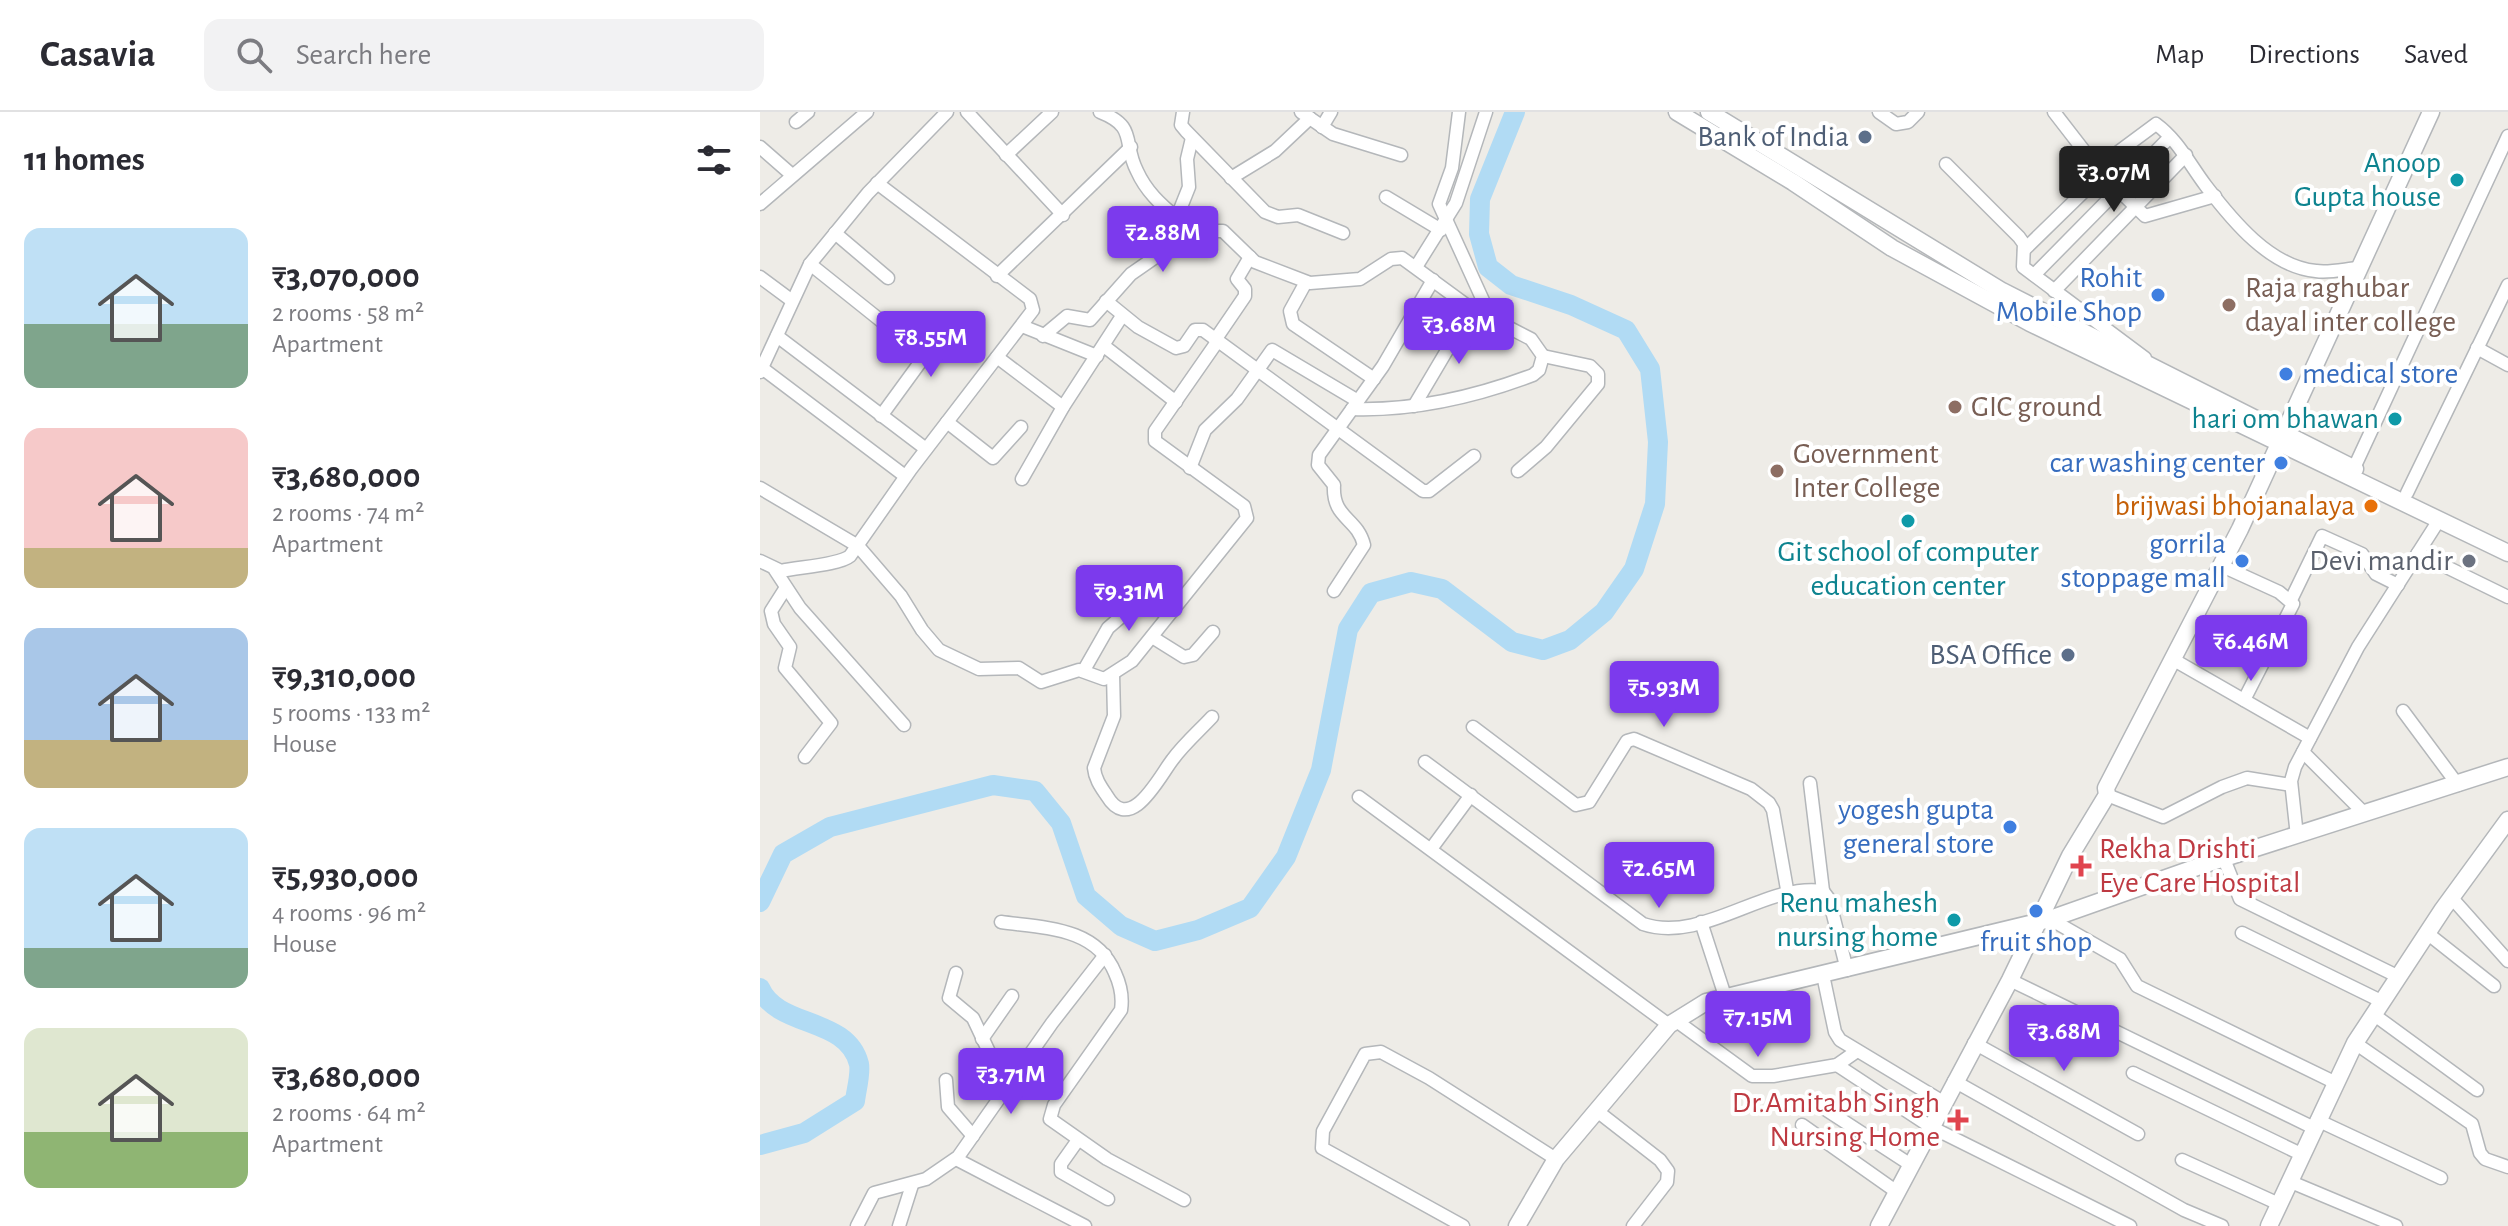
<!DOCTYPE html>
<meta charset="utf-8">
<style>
:root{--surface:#fff;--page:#f2f2f3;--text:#2b2b33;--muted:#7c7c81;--line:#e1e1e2;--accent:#7c3aed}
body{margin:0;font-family:"Alegreya Sans",sans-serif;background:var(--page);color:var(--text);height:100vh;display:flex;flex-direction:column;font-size:30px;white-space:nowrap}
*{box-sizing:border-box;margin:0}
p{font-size:26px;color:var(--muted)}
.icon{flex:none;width:44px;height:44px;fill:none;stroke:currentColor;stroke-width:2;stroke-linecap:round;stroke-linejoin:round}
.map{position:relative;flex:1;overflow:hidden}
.drawer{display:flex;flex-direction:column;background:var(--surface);width:760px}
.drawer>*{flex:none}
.price{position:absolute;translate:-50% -68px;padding:0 18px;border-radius:8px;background:var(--accent);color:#fff;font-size:26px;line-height:52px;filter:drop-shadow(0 2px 4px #0008)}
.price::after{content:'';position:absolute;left:50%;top:48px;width:24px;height:18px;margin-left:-12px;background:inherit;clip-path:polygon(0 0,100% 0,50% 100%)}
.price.current{background:#222;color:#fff}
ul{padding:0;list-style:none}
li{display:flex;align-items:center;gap:24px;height:200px;padding:0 24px}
li span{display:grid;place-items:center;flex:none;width:224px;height:160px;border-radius:16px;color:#555}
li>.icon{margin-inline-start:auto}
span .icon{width:96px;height:96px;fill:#fffc;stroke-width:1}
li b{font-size:34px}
h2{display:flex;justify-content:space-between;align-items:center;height:96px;padding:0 24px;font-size:34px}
header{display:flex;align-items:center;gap:48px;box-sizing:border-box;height:112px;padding:0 40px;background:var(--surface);border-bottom:2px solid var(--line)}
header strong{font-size:38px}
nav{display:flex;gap:44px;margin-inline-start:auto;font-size:28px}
.search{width:560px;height:72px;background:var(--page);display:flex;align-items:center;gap:20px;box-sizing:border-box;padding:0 28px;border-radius:16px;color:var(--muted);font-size:30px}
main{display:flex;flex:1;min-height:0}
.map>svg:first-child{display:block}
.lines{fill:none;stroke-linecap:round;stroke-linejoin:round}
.river{stroke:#b1dbf4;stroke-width:20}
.minor-casing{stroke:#b4b7ba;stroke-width:15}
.tertiary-casing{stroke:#b4b7ba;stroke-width:19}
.minor{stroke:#fff;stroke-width:12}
.tertiary{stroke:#fff;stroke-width:16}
.service-dot{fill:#5c6f8a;stroke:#fff;stroke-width:3}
.culture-dot{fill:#0f9aa8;stroke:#fff;stroke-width:3}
.shop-dot{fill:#3f7fe0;stroke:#fff;stroke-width:3}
.education-dot{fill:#8d6e63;stroke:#fff;stroke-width:3}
.food-dot{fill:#e8710a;stroke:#fff;stroke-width:3}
.worship-dot{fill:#6b7280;stroke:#fff;stroke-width:3}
.health-dot{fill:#e0444e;stroke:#fff;stroke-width:3}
.labels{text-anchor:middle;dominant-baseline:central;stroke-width:8;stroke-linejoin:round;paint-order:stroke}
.service-label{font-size:30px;fill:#4e5e75;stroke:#fff;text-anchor:end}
.culture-label{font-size:30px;fill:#0d838f;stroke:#fff;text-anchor:end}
.shop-label{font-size:30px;fill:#366cbe;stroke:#fff;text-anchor:end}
.education-label{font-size:30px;fill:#785e54;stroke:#fff;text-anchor:start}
.food-label{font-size:30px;fill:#c56008;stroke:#fff;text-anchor:end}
.worship-label{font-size:30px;fill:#5b616d;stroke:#fff;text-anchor:end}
.health-label{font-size:30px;fill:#be3a42;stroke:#fff;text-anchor:start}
</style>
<header>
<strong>Casavia</strong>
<div class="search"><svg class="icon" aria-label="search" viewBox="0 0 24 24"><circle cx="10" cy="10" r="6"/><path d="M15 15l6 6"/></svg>Search here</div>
<nav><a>Map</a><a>Directions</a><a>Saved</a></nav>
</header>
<main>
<section class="drawer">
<h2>11 homes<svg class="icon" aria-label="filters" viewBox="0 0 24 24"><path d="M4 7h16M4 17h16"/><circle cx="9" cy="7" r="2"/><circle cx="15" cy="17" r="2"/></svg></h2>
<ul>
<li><span style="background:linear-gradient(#bfe0f5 60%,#7fa58c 0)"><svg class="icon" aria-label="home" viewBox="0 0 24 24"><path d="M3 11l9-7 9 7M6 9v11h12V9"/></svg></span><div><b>₹3,070,000</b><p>2 rooms · 58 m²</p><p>Apartment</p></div></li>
<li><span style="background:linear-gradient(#f6c9c9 75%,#c2b280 0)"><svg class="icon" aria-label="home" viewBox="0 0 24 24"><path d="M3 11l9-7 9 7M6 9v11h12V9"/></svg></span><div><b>₹3,680,000</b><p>2 rooms · 74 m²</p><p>Apartment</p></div></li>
<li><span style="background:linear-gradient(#a9c7e8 70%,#c2b280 0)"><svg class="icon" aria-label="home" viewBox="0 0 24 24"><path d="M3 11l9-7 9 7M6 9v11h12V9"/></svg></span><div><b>₹9,310,000</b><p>5 rooms · 133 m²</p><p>House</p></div></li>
<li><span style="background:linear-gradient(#bfe0f5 75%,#7fa58c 0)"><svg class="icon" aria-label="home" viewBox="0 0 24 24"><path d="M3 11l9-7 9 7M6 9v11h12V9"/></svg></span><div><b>₹5,930,000</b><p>4 rooms · 96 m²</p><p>House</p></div></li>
<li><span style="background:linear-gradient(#dfe7d0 65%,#8fb573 0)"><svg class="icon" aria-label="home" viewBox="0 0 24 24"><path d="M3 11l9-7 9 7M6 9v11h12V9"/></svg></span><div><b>₹3,680,000</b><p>2 rooms · 64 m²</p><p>Apartment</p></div></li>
</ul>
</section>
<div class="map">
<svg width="1748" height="1114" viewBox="0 0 1748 1114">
<rect width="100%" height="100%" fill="#eeece7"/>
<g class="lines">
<!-- river -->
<g class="river">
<polyline points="0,790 23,742 70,715 233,673 275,679 301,711 326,784 361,814 395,829 438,818 490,796 526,745 561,658 588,517 611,481 651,470 682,477 752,530 783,538 810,528 844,500 874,457 895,392 898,330 890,257 866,218 811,193 751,173 728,155 719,122 720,87 755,0"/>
<path d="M0,876C18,917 87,904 99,952C101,962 96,979 95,989L44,1021L0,1033"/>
</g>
<!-- minor casing -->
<g class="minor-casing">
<g id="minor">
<polyline points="207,0 303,103"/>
<path d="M340,0C378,15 362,30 377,59C386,79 400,92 417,106"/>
<polyline points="423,0 421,13 426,19 505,100 518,105 538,103 583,121"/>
<polyline points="541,0 573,22 641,43"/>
<polyline points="699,0 692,56 679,92 731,206"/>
<polyline points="1119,0 1136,12 1148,10 1158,0"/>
<polyline points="1294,0 1342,62 1385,104 1455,84"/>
<polyline points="36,10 48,0"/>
<polyline points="562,15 571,0"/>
<polyline points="0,35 32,63"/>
<polyline points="246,43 292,0"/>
<polyline points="1186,52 1259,125 1264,132 1263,155 1385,246"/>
<path d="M1338,55L1396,12C1418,28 1430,53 1446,74C1472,108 1510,155 1556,159C1570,161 1585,157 1599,156"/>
<polyline points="471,66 515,39 550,6"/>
<polyline points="626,85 681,118"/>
<polyline points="0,92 107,0"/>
<path d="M415,110L433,119H463L495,150L550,171L600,167L631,147L642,146L709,195L771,227L783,244L779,258L773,263C715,285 654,299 592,297"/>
<polyline points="75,121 128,166"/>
<polyline points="1264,138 1342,62"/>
<polyline points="50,152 165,244"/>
<polyline points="656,155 696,91 726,0"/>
<polyline points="1274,163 1410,25"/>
<polyline points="237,164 371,35"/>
<polyline points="0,165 31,188"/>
<polyline points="546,170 530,199 533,212 614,267"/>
<polyline points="1294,179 1426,43"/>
<polyline points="346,189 378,215 416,236 424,234 435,218 443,218 663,379 669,379 714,344"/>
<polyline points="262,214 337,244"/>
<polyline points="17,224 166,337"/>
<polyline points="283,224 307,204 330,208 371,162 394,146 415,110 429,75 427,47 432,26"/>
<polyline points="455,228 485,184 485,177 477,167 490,145"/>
<polyline points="344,234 416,290"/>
<polyline points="1717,236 1748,253"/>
<polyline points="237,245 303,295"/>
<polyline points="2,256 145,364"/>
<polyline points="0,260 50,152 108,81 187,0"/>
<polyline points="654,294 712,196"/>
<polyline points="121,304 191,208"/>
<polyline points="187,310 233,346 261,315"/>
<polyline points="430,356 445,318 477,287 512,238 598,289"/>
<polyline points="1594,356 1748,24"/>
<polyline points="758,359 786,335 838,272 838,262 830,254 783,244"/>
<polyline points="262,367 303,295 362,204"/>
<polyline points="0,376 98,434 141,484 162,518 179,538 219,557 259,556 281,570 319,558 344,567 372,549 487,406 484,394 395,329 395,319 457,230"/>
<polyline points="1647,381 1748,173"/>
<polyline points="1658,441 1748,485"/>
<path d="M0,449L21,459C39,455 79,453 90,444L151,357L273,198L270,187L117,71"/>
<polyline points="1462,454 1519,480 1533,492 1484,588"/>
<polyline points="15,458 40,496 144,613"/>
<polyline points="25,477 11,499 14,512 30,535 25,556 71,611 45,645"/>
<path d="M574,479L604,433C597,405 572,407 574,373L558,353L559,343L623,254L673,168"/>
<polyline points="1531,488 1562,424 1602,442 1616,462 1638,473"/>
<polyline points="392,525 424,545 433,543 453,520"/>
<polyline points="1414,548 1550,626"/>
<polyline points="324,558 348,516 399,472"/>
<path d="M353,562L354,604L334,656C335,667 341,675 347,684C371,724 400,663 413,647C424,632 439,619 452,605"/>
<polyline points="1643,599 1698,673"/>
<polyline points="713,615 816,693 829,690 867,629 874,627 991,677 1009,691 1013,698 1028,783"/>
<polyline points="1543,640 1605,702"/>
<path d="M665,650L883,812C943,832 1006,770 1063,779L1069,787L1087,858"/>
<polyline points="1050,671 1063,779"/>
<polyline points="1347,683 1403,705 1462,675 1487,666 1531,673"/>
<polyline points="599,685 909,913"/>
<polyline points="1537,724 1531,669 1535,655 1598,535 1679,408"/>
<polyline points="671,737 711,683"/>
<polyline points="1464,747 1480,787 1639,865"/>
<polyline points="1691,785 1748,849"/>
<polyline points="1290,807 1360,847 1377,874 1574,970"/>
<path d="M241,810C284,816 336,815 355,861C361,874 363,885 361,898L294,993L290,1007L347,1047L424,1088"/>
<polyline points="941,810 965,884"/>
<polyline points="1482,821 1621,889"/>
<polyline points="1667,821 1734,874"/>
<polyline points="196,861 189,886 213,906 230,942 258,962"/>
<polyline points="1063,863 1075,920 1080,928 1183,990"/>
<polyline points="1250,868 1554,1016"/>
<polyline points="1613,902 1717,978"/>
<polyline points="915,908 992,964 1013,964 1077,953 1097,939"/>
<polyline points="222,927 252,884"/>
<polyline points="1214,931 1378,1022"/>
<polyline points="1595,931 1712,1012 1720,1041 1725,1047 1748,1055"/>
<polyline points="1077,953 1171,1015 1370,1114"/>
<polyline points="1373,961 1543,1043"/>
<polyline points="186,968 188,995 213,1024"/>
<polyline points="1194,969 1424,1098 1462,1114"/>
<polyline points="1065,997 1151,1053"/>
<polyline points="837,999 900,1048 908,1059 907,1070 873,1114"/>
<polyline points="1557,1008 1681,1066"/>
<polyline points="1042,1013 1137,1080"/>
<polyline points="318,1028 301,1052 301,1060 348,1087"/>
<polyline points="196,1047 325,1114"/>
<polyline points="1422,1048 1519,1092"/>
<polyline points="1531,1070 1636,1114"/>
<polyline points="97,1114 114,1081 166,1067 198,1045 292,911 345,843"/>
<polyline points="139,1114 152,1073"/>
<polyline points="703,1114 562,1036 563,1019 605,942 621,940 669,966 796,1047"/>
</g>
</g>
<!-- tertiary casing -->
<g class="tertiary-casing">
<g id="tertiary">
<polyline points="917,0 1033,70 1132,136 1270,211 1748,441"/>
<polyline points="949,0 1242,179 1595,357"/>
<polyline points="757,1114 796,1047 909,913 946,890 1290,807 1443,753 1748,655"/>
<polyline points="1119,1114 1250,868 1310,744 1347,683 1346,676 1480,417 1671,0"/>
<polyline points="1509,1114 1595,931 1683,797 1748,708"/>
</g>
</g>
<!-- minor -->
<use href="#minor" class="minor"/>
<!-- tertiary -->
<use href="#tertiary" class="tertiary"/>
</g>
<!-- markers -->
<g class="service-dot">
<circle cx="1105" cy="25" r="8"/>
<circle cx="1308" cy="543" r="8"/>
</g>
<g class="culture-dot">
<circle cx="1697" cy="68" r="8"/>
<circle cx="1635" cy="307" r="8"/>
<circle cx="1148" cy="409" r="8"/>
<circle cx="1194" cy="808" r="8"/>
</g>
<g class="shop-dot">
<circle cx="1398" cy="183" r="8"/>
<circle cx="1526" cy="262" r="8"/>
<circle cx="1521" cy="351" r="8"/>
<circle cx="1482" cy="449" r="8"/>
<circle cx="1250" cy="715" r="8"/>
<circle cx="1276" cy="799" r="8"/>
</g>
<g class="education-dot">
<circle cx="1469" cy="193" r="8"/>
<circle cx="1195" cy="295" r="8"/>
<circle cx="1017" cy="359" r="8"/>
</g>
<circle class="food-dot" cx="1611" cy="394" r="8"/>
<circle class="worship-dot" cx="1709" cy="449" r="8"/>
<g class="health-dot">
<path d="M1317 742h8v8h8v8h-8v8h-8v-8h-8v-8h8z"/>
<path d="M1194 996h8v8h8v8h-8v8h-8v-8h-8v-8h8z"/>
</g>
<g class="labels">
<!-- service labels -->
<g class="service-label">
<text x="1089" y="25">Bank of India</text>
<text x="1292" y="543">BSA Office</text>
</g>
<!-- culture labels -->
<g class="culture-label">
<text x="1681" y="51">Anoop<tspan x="1681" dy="34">Gupta house</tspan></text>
<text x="1619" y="307">hari om bhawan</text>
<text x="1148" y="440" text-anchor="middle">Git school of computer<tspan x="1148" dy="34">education center</tspan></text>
<text x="1178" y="791">Renu mahesh<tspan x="1178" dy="34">nursing home</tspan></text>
</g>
<!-- shop labels -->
<g class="shop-label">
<text x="1382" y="166">Rohit<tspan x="1382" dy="34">Mobile Shop</tspan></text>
<text x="1542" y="262" text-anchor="start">medical store</text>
<text x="1505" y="351">car washing center</text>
<text x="1466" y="432">gorrila<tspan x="1466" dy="34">stoppage mall</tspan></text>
<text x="1234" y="698">yogesh gupta<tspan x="1234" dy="34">general store</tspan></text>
<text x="1276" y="830" text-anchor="middle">fruit shop</text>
</g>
<!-- education labels -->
<g class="education-label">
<text x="1485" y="176">Raja raghubar<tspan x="1485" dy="34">dayal inter college</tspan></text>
<text x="1211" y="295">GIC ground</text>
<text x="1033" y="342">Government<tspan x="1033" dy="34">Inter College</tspan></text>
</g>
<!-- food labels -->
<g class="food-label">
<text x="1595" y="394">brijwasi bhojanalaya</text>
</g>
<!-- worship labels -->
<g class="worship-label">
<text x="1693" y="449">Devi mandir</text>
</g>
<!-- health labels -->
<g class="health-label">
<text x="1339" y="737">Rekha Drishti<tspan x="1339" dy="34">Eye Care Hospital</tspan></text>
<text x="1180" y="991" text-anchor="end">Dr.Amitabh Singh<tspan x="1180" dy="34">Nursing Home</tspan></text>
</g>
</g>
</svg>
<b class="price current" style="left:1354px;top:102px">₹3.07M</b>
<b class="price" style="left:403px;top:162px">₹2.88M</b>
<b class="price" style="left:699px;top:254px">₹3.68M</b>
<b class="price" style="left:171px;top:267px">₹8.55M</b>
<b class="price" style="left:369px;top:521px">₹9.31M</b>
<b class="price" style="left:1491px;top:571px">₹6.46M</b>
<b class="price" style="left:904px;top:617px">₹5.93M</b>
<b class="price" style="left:899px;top:798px">₹2.65M</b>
<b class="price" style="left:998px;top:947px">₹7.15M</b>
<b class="price" style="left:1304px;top:961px">₹3.68M</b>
<b class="price" style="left:251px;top:1004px">₹3.71M</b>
</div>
</main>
